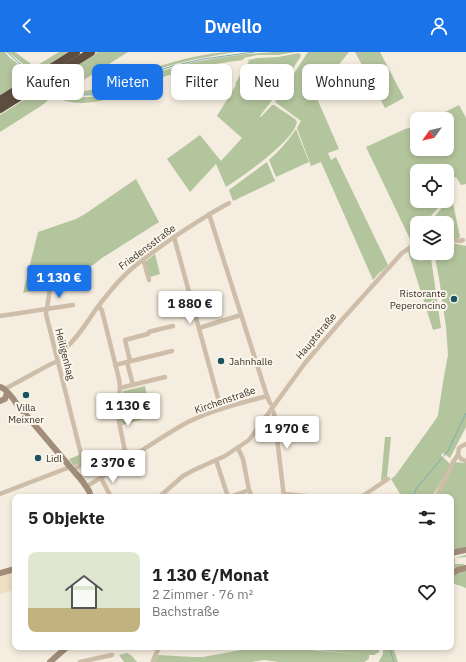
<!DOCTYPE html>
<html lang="de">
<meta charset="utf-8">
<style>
:root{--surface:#fff;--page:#f6f6f6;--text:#222;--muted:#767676;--line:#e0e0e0;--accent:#1a73e8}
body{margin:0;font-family:"IBM Plex Sans",sans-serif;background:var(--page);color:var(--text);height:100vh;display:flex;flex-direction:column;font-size:15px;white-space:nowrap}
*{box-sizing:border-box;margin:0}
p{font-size:13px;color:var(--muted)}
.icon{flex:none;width:22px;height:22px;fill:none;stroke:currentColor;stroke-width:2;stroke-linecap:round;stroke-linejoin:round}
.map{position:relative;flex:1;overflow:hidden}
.details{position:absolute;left:12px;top:442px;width:442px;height:156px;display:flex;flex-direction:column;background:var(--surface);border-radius:8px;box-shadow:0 2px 6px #0003}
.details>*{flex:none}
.hud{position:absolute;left:12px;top:12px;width:442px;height:36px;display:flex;gap:8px}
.needle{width:26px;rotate:236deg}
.controls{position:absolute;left:410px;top:60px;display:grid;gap:8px}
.controls a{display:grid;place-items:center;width:44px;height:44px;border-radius:8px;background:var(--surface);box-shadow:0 2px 6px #0003;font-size:20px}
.price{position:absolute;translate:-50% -34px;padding:0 9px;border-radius:4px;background:#fff;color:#222;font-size:13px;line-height:26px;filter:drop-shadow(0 1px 2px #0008)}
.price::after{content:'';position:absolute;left:50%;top:24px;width:12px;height:9px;margin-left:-6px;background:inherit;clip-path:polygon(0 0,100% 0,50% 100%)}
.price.selected{background:var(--accent);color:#fff}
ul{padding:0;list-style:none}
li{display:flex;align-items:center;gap:12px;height:100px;padding:0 16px}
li+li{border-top:1px solid var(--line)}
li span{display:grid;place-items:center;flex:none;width:112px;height:80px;border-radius:8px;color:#555}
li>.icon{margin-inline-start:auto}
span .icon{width:48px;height:48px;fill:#fffc;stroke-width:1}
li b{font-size:17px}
h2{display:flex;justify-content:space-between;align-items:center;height:48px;padding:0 16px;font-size:17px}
.pill{padding:0 14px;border-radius:8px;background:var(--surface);box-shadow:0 2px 6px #0003;font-size:14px;line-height:36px}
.pill.selected{background:var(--accent);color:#fff}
header{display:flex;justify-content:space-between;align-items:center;height:52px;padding:0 16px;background:var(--accent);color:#fff;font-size:18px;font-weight:600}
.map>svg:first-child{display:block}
.green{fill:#b3c59d}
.plaza{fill:#eee0c5}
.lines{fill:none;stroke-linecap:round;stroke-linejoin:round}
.stream{stroke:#7bacb4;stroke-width:1}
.street{stroke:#cebea9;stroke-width:4.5}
.secondary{stroke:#a28d7a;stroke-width:6}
.highway{stroke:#5d4c40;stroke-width:8}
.poi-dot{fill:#1b5460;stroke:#fbf6ec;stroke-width:1.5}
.labels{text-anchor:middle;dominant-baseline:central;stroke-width:4;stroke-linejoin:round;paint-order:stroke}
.street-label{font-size:10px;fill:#3b312a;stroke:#fbf6ec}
.poi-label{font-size:10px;fill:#3b312a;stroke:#fbf6ec;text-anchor:start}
</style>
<header><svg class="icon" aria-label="back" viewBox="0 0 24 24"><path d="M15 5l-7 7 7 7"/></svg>Dwello<svg class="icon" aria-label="person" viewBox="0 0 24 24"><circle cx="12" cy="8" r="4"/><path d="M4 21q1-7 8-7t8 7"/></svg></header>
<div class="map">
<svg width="466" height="610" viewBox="0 0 466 610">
<rect width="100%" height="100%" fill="#f5eddf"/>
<!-- green -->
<g class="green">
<polygon points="0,0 5,0 9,5 31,22 30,24 0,43"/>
<polygon points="8,0 15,0 31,12 36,14 59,0 68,0 38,19 37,18 36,19 34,18 35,17 34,15 31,17 22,11"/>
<path d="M98,0H128L74,34L77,39C82,39 86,39 90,38C112,35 133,23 154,16C181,7 208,0 236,0C204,5 173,11 143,22C125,28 109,39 91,42C78,44 67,38 56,32L55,28Z"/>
<path d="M274,0H296L278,3H257L244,6L243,8C217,11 191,16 166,24C159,26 152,29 146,31C125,40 105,51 82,51C72,51 62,48 52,45L41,54L0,80V63L48,33C59,35 69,44 81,45C100,47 122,34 140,27C148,24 157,21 165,18C199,7 239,2 274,0Z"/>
<path d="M308,0H349L315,42L339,97L328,101L331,108L336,105L388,213L381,220V219L373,228L321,110L311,114L297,76L301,69L275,50L278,44L276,43L260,64L261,65L272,53H274L295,67L297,70C293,90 243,124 226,135L216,112L190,140L167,107L200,83L221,109L242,86L217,64L236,33L235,32L243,18H244L249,9L248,8L258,6L278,5L299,1L301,4L282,33L285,35Z"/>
<polygon points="355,0 380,0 404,46 385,56"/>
<polygon points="459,53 466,66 466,132 461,133 456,125 449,127 452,139 447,146 447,119 417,119 417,149 444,149 425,171 417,171 417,180 410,187 366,95 405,77 417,74 417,97 447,97 447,67 431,67"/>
<path d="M296,77L309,110L276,125L269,108C280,98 288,89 296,77Z"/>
<polygon points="267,110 275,129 233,149 229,138"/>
<polygon points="136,127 159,170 102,206 74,228 51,235 23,241 38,180 76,167 85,162"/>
<polygon points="450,146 452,146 460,185 458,187 447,185 447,171 429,171"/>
<polygon points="447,190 466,194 466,375 450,406 443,401 441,403 451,413 432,445 402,445 391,427 395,424 436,367 438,363 444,324 448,303 446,275 439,226 434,201 447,201"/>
<polygon points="415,196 420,209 431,206 441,276 433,278 408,199"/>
<polygon points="155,202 160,222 150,225 145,210"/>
<polygon points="145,334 151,365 122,373 120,361 123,339"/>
<polygon points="385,385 391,385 387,425 381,429"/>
<polygon points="79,403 79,411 74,414 69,407"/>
<polygon points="455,410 466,411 466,496 451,499 451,445 438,445"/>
<polygon points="466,503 466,505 455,506 455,512 464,512 463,515 451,519 451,507"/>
<polygon points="466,518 466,536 461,534 451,531 451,524"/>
<polygon points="257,595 277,595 367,603 318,598 317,595 379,595 379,600 374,603 369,603 369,607 364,610 279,610 264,608 251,610 155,610 158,603 193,605 203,605"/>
<polygon points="383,595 393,595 398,610 379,610 379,609 383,602"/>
<polygon points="127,601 132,604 137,610 124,610 119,603"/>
</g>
<!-- plaza -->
<polygon class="plaza" points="13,520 15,527 15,537 0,543 0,524"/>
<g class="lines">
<!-- stream -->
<g class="stream">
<polyline points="7,0 19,11 33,20"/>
<path d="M52,31C68,41 79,45 98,42L153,20L173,14L203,7L254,0"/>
<polyline points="444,404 448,399 466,361"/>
<polyline points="413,445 416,437 442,406"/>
<polyline points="390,595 391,602 394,610"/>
</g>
<!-- street -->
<g class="street">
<polyline points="209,162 267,344 270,351 273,354"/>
<polyline points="174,185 221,357"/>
<polyline points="447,187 460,189 463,188"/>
<polyline points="142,208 144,210 149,228"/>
<path d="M50,237L46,262L81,402C81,412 81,413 73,419"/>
<polyline points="99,254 102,259 119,327 120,336 117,360 127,409"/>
<polyline points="0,264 73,253"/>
<polyline points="199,276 241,263"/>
<path d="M56,302C70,298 88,269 96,257C106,244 116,231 128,220C140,209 153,200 167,190C187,176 207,163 229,151"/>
<polyline points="130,309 125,288 148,282 149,280 152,279 173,274"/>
<polyline points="127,310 133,333"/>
<polyline points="115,313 172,299"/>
<polyline points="120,336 165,325"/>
<polyline points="5,337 49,313 58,309"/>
<polyline points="271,357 274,361 284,445"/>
<polyline points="458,403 461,407 466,409"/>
<polyline points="216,408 228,445"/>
<polyline points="101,426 111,445"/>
<path d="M87,434C121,414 153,389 188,370C213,358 241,351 267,344"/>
<polyline points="249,438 252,445"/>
<polyline points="0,442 70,415"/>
<polyline points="284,442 316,445"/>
<polyline points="159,445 183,424 194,418 225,404 249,388 305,311 340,270 402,201 412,194 417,192"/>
<polyline points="230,445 249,438 243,407 238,396"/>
<polyline points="361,445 388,427"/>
<polyline points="436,445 453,410 458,403 459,396 462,394 466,392"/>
<polyline points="153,609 159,595"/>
<polyline points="80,610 112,603"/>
</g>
<!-- secondary -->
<g class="secondary">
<path d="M0,335C5,336 13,346 16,351L83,430L89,439L91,445"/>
<polyline points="0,349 5,347 7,341"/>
<polyline points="451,501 466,498"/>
<polyline points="0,521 15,517"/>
<polyline points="451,522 458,518 466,516"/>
<polyline points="50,610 67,595"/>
</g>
<!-- highway -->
<g class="highway">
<polyline points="0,48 76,0"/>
<polyline points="0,57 91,0"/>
</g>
</g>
<!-- markers -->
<g class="poi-dot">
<circle cx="454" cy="247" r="4"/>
<circle cx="221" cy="309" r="4"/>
<circle cx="26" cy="343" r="4"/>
<circle cx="38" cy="406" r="4"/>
</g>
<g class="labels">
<!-- street labels -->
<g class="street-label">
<text transform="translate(147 195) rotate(-37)">Friedensstraße</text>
<text transform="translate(316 284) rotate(-50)">Hauptstraße</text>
<text transform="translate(65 302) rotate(76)">Heiligenhag</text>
<text transform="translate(225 348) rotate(-19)">Kirchenstraße</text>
</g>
<!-- poi labels -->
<g class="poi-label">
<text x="446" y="241" text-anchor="end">Ristorante<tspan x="446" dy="12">Peperoncino</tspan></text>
<text x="229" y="309">Jahnhalle</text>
<text x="26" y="355" text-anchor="middle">Villa<tspan x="26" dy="12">Meixner</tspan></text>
<text x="46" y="406">Lidl</text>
</g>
</g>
</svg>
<div class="controls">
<a><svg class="needle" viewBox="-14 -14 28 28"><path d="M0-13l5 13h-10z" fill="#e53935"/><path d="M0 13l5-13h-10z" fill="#767676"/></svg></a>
<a><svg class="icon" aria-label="locate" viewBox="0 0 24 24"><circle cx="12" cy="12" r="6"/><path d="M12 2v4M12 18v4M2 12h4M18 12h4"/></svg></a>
<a><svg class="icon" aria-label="layers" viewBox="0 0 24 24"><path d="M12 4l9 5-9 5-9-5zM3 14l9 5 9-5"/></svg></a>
</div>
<b class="price selected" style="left:59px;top:247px">1 130 €</b>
<b class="price" style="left:190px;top:273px">1 880 €</b>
<b class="price" style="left:128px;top:375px">1 130 €</b>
<b class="price" style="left:287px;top:398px">1 970 €</b>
<b class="price" style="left:113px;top:432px">2 370 €</b>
<div class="hud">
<a class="pill">Kaufen</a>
<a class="pill selected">Mieten</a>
<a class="pill">Filter</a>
<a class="pill">Neu</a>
<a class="pill">Wohnung</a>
</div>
<section class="details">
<h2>5 Objekte<svg class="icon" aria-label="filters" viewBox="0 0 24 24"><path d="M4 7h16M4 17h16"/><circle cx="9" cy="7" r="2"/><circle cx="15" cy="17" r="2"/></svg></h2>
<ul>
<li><span style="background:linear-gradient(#dfe7d0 70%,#c2b280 0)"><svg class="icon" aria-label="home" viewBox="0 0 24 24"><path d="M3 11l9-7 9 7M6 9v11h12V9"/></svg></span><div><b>1 130 €/Monat</b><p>2 Zimmer · 76 m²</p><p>Bachstraße</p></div><svg class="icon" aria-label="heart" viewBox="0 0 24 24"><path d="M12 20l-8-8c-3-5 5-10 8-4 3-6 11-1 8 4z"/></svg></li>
</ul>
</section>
</div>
